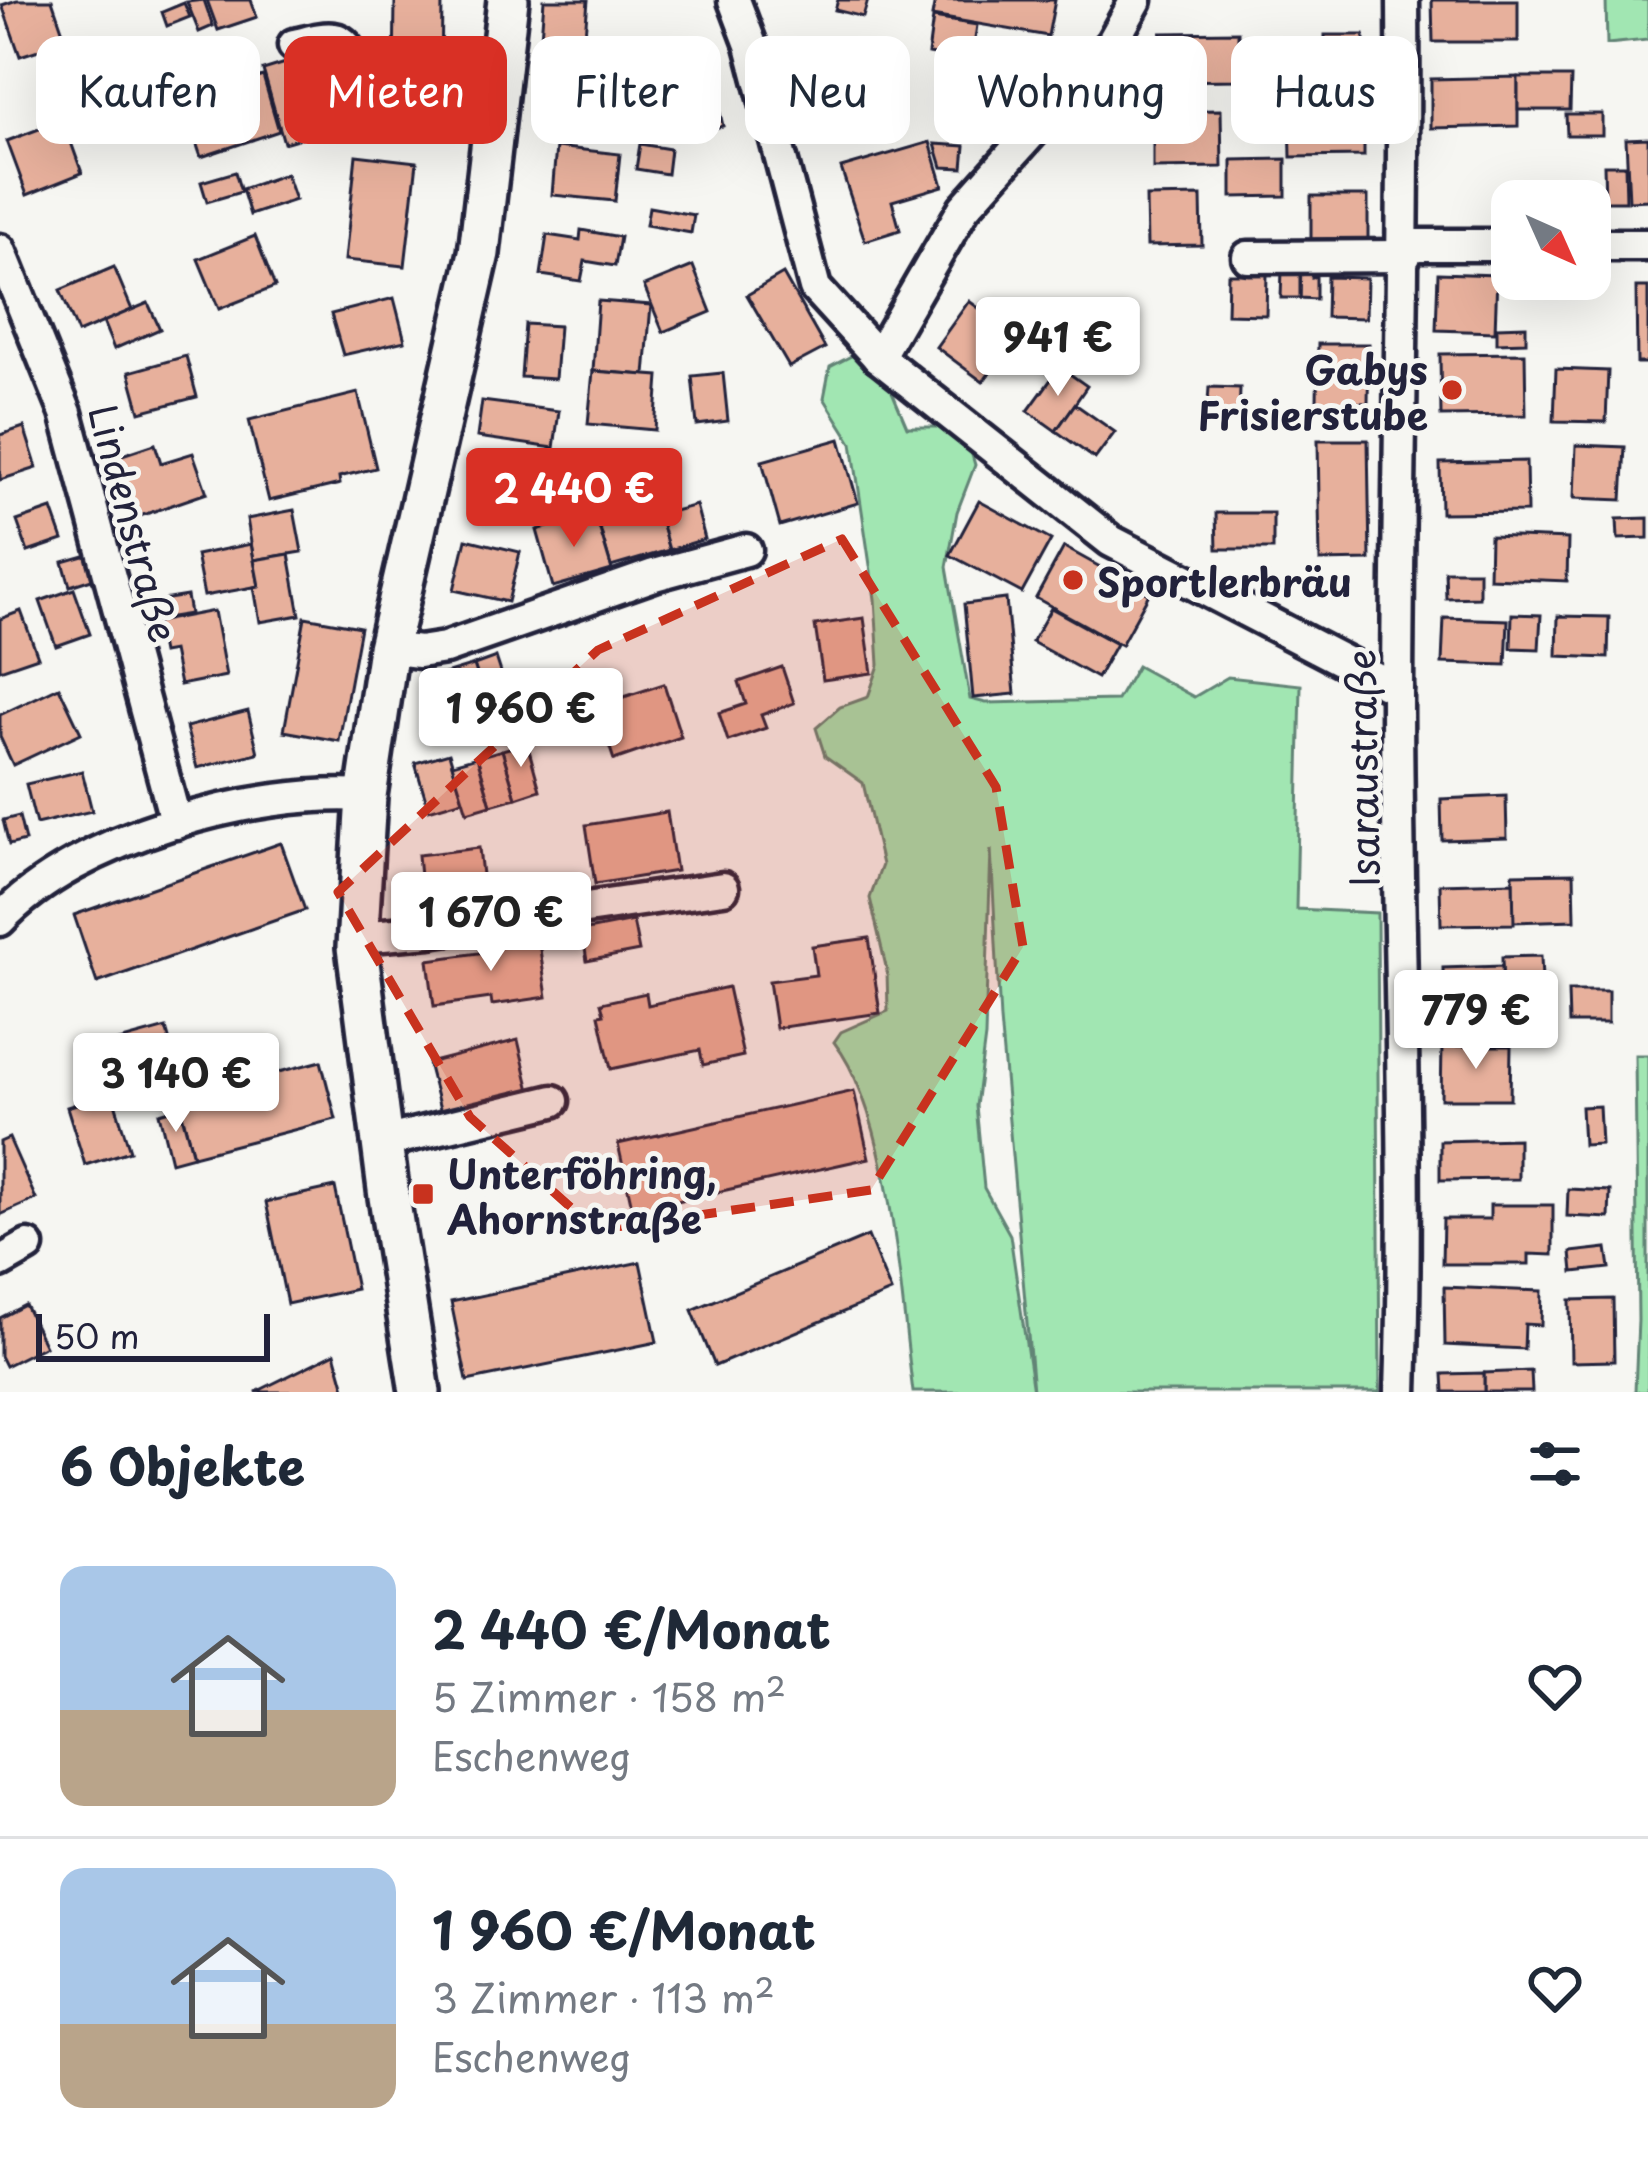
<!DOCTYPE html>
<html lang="de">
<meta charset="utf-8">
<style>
:root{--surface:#fff;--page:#f2f2f3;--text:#1f2937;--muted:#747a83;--line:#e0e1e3;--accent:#d93025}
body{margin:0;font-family:"Playpen Sans",sans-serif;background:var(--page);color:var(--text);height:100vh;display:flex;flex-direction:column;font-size:45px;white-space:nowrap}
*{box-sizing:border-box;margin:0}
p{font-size:39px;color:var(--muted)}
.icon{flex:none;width:66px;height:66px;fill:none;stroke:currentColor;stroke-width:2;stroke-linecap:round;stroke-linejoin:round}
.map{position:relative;height:1392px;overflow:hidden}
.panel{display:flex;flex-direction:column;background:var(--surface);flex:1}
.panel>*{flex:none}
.top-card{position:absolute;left:36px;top:36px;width:1578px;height:108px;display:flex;gap:24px}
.needle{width:78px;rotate:135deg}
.buttons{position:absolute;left:1491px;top:180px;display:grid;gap:24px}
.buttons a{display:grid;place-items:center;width:120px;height:120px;border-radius:24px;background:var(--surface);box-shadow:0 12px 48px #0002;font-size:60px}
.scale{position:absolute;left:36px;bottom:30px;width:234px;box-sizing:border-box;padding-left:12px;border:6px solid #22223b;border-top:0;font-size:33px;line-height:42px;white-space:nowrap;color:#22223b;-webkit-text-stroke:9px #f6f6f2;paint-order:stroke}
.price{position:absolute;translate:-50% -102px;padding:0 27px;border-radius:12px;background:#fff;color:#222;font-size:39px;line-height:78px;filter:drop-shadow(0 3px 6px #0008)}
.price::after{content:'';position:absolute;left:50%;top:72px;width:36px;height:27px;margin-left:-18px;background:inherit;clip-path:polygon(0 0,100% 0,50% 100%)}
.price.current{background:var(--accent);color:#fff}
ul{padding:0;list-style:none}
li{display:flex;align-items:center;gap:36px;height:300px;padding:0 60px}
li+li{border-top:3px solid var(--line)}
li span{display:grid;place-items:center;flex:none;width:336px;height:240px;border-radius:24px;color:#555}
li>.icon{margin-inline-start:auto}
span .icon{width:144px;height:144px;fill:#fffc;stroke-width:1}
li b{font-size:51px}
h2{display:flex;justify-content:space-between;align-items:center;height:144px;padding:0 60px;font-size:51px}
.tag{padding:0 42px;border-radius:24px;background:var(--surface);box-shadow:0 12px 48px #0002;font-size:42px;line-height:108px}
.tag.current{background:var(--accent);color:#fff}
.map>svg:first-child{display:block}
.green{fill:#a1e6b2;stroke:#628476;stroke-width:3;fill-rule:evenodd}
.building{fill:#e7b09c;stroke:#22223b;stroke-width:3}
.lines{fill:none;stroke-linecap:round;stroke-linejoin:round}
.minor-casing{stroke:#22223b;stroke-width:39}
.major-casing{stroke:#22223b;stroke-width:48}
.minor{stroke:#f6f6f2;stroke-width:30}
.major{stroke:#f6f6f2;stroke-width:39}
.marked{fill:#c8321e;fill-opacity:0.2;stroke:#c8321e;stroke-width:9;stroke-dasharray:24 15;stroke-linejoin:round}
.poi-dot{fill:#c8321e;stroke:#f6f6f2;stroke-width:4.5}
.labels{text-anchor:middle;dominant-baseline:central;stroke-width:10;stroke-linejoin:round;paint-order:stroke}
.poi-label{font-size:39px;font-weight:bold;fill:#22223b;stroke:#f6f6f2;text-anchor:start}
.street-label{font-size:39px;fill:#22223b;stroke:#f6f6f2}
</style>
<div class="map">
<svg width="1648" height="1392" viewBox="0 0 1648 1392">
<rect width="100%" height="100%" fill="#f6f6f2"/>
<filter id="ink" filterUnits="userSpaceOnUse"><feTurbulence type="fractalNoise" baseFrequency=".00833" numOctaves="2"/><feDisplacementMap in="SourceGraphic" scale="24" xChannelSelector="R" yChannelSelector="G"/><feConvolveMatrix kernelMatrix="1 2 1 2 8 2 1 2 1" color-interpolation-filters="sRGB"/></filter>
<g filter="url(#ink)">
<!-- green -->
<g class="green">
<polygon points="1606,0 1648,0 1648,40 1607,44"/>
<path d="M857,353L887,380L907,427H951L967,438L975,465L957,512L947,567L970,699L986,703L1117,700L1137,666L1194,697L1228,677L1301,685L1296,909L1377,913L1380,1392H913C900,1295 892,1117 834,1042L841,1032L888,1011L887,971L870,898L882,865L863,783L825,756L816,728L840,707L868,697L879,665L875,599L852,443L824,398L830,367ZM991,849L1000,1020L1033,1391L1010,1235L984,1188L976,1106L985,1037Z"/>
<polygon points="1635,1055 1648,1055 1648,1392 1635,1392 1638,1320"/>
</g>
<!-- building -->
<g class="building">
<polygon points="17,0 52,0 66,41 20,56 2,5"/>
<polygon points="204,0 213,26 199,32 187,2"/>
<polygon points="207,0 251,0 257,17 218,30"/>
<polygon points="395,0 442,0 441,80 394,79"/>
<polygon points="544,0 588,0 579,105 536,101"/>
<polygon points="838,0 868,0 863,17 835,10"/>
<polygon points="935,0 1055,0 1048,36 932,16"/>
<polygon points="1432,0 1518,0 1518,42 1433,42"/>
<polygon points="184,3 190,17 167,26 162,12"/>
<polygon points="933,18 977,25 972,60 928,54"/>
<polygon points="1238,32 1238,80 1162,81 1161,33"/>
<polygon points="1325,35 1364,35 1365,75 1325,76"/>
<polygon points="1295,47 1295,76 1262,76 1262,48"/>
<polygon points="335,51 356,117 343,122 322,55"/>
<polygon points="159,52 163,72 145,76 141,55"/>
<polygon points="318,53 339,127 284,143 263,70"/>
<polygon points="815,70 842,76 838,96 811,90"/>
<polygon points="711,74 723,126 686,135 674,82"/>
<polygon points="263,76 279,131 201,157 183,103"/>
<polygon points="1518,77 1518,126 1431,128 1431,79"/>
<polygon points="1518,77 1571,77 1570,110 1518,110"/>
<polygon points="1221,110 1222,167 1153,168 1153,111"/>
<polygon points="1290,114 1364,114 1364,156 1291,157"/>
<polygon points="1566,114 1602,114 1602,135 1567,135"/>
<polygon points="63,120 82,173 27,195 7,141"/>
<polygon points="1648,138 1648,200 1629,201 1626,139"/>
<polygon points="930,142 943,186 892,201 900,230 865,241 841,168"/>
<polygon points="640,144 670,149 667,174 636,169"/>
<polygon points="935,144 965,146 963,168 942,167"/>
<polygon points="556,147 620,154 615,201 552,195"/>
<polygon points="356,155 417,162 405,266 345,260"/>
<polygon points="1286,159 1286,196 1232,197 1232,160"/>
<polygon points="1604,165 1625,165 1626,201 1605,201"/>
<polygon points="235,172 241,192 207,202 201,182"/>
<polygon points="286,174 295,200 250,215 242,189"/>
<polygon points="1201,196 1202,245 1147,246 1146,197"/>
<rect x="1311" y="196" width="57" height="44"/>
<polygon points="649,207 694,215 691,233 646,225"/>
<polygon points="581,230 620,237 615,266 585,261 581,281 541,275 547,235 580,240"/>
<polygon points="255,236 275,287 219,309 198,259"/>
<polygon points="693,266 711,312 663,332 644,286"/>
<polygon points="1301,266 1312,266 1312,277 1316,276 1316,299 1300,298"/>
<polygon points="114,267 132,310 78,333 60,290"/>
<polygon points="1282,270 1300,270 1300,298 1281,298"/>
<polygon points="1438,273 1497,275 1495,332 1436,330"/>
<polygon points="783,274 825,348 789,367 747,295"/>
<polygon points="1228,274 1267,274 1266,315 1227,314"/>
<polygon points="1327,277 1367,278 1366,318 1326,317"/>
<polygon points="1636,287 1648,287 1648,363 1637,363"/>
<polygon points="394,298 405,341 343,355 331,314"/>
<polygon points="598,301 651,305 645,375 593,371"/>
<polygon points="969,301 1017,336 983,382 936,347"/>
<polygon points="148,303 160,329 114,349 103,322"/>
<polygon points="525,324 559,326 555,379 521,377"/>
<polygon points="1526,326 1526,342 1497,343 1497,327"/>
<polygon points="1318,344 1369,344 1368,403 1317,402"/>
<polygon points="1525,353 1526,415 1441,416 1440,354"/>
<polygon points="186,356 197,397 140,412 129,372"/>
<polygon points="1060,367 1087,386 1056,431 1028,411"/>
<polygon points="1556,369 1608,371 1606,422 1554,421"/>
<polygon points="593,371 659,376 655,430 588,424"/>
<polygon points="723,373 728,421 697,425 692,376"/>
<polygon points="1209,387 1240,388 1239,420 1207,419"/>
<polygon points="358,393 376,468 339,477 340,484 269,501 249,420"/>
<polygon points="482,401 559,411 554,448 477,437"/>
<polygon points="1075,404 1115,432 1095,459 1056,431"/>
<polygon points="24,427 37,468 0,480 0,435"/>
<polygon points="840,439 858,503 780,526 762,461"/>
<polygon points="1318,440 1368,440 1370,560 1320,561"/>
<polygon points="155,444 161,463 193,453 207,493 137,517 116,457"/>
<polygon points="1576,445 1625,447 1622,500 1574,498"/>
<polygon points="1526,461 1527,512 1441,513 1440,463"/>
<polygon points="652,491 669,550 611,567 594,507"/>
<polygon points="979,501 1051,540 1022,593 950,555"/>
<polygon points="696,505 705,539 669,550 659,515"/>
<polygon points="52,509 63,540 28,552 17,521"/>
<polygon points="294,510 302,552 254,560 247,519"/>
<polygon points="595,513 612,570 553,587 537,530"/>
<polygon points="1216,513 1273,513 1273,549 1217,549"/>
<polygon points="1648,518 1648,538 1618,539 1617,519"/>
<polygon points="1490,536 1568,539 1567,581 1489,578"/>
<polygon points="466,539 520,552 508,602 454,590"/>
<polygon points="251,544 259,586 204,596 196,555"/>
<polygon points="1064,547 1149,594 1121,645 1036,598"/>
<polygon points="91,554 98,577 70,586 63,562"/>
<polygon points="289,554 300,615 260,622 254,587 259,586 254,560"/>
<polygon points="1445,571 1479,571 1479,597 1446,598"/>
<polygon points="74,589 90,634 56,646 40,601"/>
<polygon points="187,596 190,614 159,619 156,601"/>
<polygon points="1006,599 1015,694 973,698 964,604"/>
<polygon points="1051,608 1116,644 1097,678 1032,642"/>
<polygon points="21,611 38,657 0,670 0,619"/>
<polygon points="214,611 226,676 180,685 173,651 162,653 156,622"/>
<polygon points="1512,614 1541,615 1539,649 1511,648"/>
<polygon points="1558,616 1609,617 1608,658 1557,656"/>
<polygon points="305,617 360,627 339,741 284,731"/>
<polygon points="864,618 872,673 823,680 815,625"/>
<polygon points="1444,618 1508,620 1506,665 1442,663"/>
<polygon points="496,657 511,703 489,710 474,665"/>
<polygon points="474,665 489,710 438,727 428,694 435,677"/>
<polygon points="782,667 794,703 761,715 766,728 728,741 719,713 746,704 739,682"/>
<polygon points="664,684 681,737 614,760 596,706"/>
<polygon points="59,687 81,733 13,765 0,737 0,715"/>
<polygon points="248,711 258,753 197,768 186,727"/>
<polygon points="527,743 540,790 516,798 502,750"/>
<polygon points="502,750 516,798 491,805 477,757"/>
<polygon points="449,753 463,800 429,810 415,763"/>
<polygon points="477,757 491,805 467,812 452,764"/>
<polygon points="82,771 92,811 36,824 26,784"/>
<polygon points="1506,796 1507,838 1442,840 1441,799"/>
<polygon points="667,812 676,871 595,884 586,825"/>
<polygon points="19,816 25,841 9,845 3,820"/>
<polygon points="281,843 305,910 97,983 74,915"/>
<polygon points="479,848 485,902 423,909 418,855"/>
<polygon points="1574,873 1575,920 1513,922 1513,874"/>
<polygon points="1513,882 1514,924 1441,925 1440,884"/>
<polygon points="633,921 639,951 587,961 582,931"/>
<polygon points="538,936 547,997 492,1005 491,998 434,1006 428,960 486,952 485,944"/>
<polygon points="869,938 880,1013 776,1028 769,981 816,975 812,946"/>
<polygon points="1541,956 1543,1005 1503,1006 1502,957"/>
<polygon points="1502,966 1503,1006 1444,1008 1443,968"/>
<polygon points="728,987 743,1056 703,1065 700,1050 611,1069 599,1015 604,1014 601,1003 646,993 648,1005"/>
<polygon points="1568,991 1608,991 1608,1023 1569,1023"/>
<polygon points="166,1028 175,1059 106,1078 97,1047"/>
<polygon points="518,1040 531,1095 442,1117 428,1063"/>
<polygon points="1442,1046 1511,1046 1510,1099 1441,1099"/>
<polygon points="321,1061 336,1119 193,1156 178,1098"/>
<polygon points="854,1091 869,1158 633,1211 618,1144"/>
<polygon points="112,1093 130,1151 85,1165 67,1107"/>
<polygon points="1599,1106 1601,1144 1583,1145 1581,1107"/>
<polygon points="180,1107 193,1156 171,1162 159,1113"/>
<polygon points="9,1138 36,1199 0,1215 0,1142"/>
<polygon points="1518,1139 1518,1179 1440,1180 1440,1141"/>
<polygon points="335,1187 356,1289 287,1304 266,1202"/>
<polygon points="1568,1189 1610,1191 1609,1218 1567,1216"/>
<polygon points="1490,1205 1553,1205 1553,1255 1529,1254 1529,1264 1442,1264 1443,1219 1490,1219"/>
<polygon points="868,1236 891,1292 715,1366 692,1310"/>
<polygon points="1607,1248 1610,1268 1573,1272 1571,1252"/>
<polygon points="640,1262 657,1342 467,1381 451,1302"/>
<polygon points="1444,1287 1542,1291 1541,1325 1525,1324 1524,1349 1445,1345"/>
<polygon points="1613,1299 1614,1361 1571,1362 1570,1300"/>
<polygon points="25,1305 45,1346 5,1366 0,1356 0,1318"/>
<polygon points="335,1353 346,1392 256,1392"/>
<polygon points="1531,1371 1532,1392 1484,1392 1484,1373"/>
<polygon points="1484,1373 1484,1392 1444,1392 1443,1374"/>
</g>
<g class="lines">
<!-- minor casing -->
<g class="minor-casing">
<g id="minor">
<polyline points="734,0 751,45 815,288 878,357 1111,541 1397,689"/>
<path d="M294,45C305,43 322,37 334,39C352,41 357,73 372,82L466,97L497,96"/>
<polyline points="1405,245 1512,245"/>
<polyline points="1590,245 1648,245"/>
<polyline points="0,250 66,413 176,823"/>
<polyline points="1248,257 1405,256"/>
<polyline points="878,357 964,208 1112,43 1136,0"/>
<polyline points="388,648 419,652 445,648 654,575 746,550"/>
<path d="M0,920C77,837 255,788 366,796"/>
<polyline points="359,937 430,931 723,888"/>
<polyline points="383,1142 553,1101"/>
<polyline points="0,1262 28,1246"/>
<path d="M1401,1392C1409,1158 1397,925 1397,691C1398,461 1405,231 1403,0"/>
</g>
</g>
<!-- major casing -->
<g class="major-casing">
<polyline id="major" points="420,1392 389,1197 357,947 366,796 388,648 479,253 508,0"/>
</g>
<!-- minor -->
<use href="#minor" class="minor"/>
<!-- major -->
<use href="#major" class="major"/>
</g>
</g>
<!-- marked area -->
<path class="marked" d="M842,539L996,787L1023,947L871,1190L596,1230L470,1117L338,892L598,650Z"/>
<!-- markers -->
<g class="poi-dot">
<circle cx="1452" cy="390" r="12"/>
<circle cx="1073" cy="580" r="12"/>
<rect x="411" y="1182" width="24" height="24" rx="6"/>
</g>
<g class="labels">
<!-- poi labels -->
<g class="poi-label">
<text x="1428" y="368" text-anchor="end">Gabys<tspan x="1428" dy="45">Frisierstube</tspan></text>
<text x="1097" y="580">Sportlerbräu</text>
<text x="447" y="1172">Unterföhring,<tspan x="447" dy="45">Ahornstraße</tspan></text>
</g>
<!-- street labels -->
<g class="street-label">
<text transform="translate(135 523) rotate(75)">Lindenstraße</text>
<text transform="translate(1361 768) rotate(-91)">Isaraustraße</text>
</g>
</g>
</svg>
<div class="buttons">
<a><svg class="needle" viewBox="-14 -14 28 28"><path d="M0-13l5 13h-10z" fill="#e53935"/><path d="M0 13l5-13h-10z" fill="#747a83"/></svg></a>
</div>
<div class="scale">50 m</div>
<b class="price" style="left:1058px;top:399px">941 €</b>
<b class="price current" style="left:574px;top:550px">2 440 €</b>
<b class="price" style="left:521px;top:770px">1 960 €</b>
<b class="price" style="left:491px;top:974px">1 670 €</b>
<b class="price" style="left:1476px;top:1072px">779 €</b>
<b class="price" style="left:176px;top:1135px">3 140 €</b>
<div class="top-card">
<a class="tag">Kaufen</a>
<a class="tag current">Mieten</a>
<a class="tag">Filter</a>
<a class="tag">Neu</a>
<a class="tag">Wohnung</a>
<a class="tag">Haus</a>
</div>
</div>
<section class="panel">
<h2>6 Objekte<svg class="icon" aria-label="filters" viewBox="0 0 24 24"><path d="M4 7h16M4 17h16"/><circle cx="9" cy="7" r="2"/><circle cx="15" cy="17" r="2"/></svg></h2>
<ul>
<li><span style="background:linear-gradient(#a9c7e8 60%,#b9a48a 0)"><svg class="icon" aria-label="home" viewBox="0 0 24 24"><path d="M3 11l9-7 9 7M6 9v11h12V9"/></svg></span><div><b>2 440 €/Monat</b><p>5 Zimmer · 158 m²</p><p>Eschenweg</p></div><svg class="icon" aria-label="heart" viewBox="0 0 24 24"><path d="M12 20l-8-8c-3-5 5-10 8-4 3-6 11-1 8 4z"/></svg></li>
<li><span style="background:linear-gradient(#a9c7e8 65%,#b9a48a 0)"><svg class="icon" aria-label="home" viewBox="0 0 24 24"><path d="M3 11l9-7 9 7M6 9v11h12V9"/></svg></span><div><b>1 960 €/Monat</b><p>3 Zimmer · 113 m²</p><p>Eschenweg</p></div><svg class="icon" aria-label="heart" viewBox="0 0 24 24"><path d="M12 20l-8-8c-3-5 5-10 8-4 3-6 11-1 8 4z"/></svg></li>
</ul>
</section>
